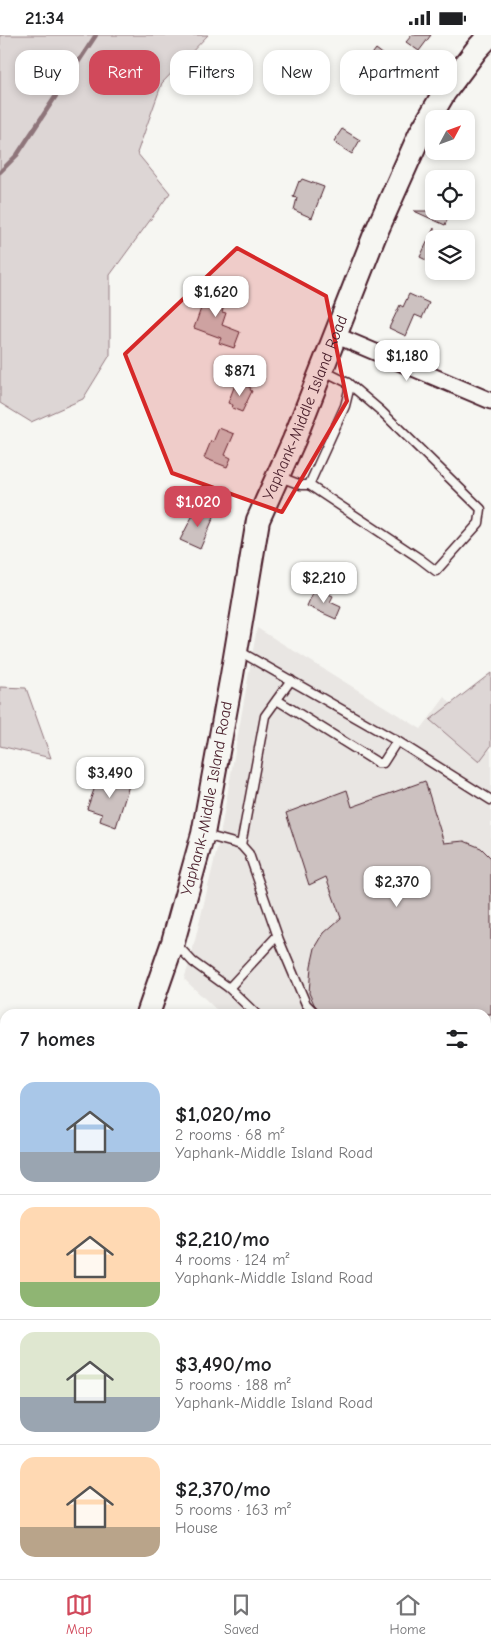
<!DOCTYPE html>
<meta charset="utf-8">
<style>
:root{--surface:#fff;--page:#f6f6f6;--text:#202124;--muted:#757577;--line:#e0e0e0;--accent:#d1495b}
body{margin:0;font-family:"Comic Neue",sans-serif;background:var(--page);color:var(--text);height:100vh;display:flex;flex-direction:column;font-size:19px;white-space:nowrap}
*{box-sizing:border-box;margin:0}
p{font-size:16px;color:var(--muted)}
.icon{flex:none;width:28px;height:28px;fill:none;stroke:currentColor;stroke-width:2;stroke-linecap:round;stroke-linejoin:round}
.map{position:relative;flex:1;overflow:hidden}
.drawer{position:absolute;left:0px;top:974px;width:491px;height:571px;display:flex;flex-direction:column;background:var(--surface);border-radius:15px 15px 0 0;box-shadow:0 2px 8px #0003}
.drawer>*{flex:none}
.guide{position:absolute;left:15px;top:15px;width:461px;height:45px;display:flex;gap:10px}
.needle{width:32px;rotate:49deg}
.controls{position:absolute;left:425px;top:75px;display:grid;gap:10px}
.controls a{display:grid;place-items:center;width:50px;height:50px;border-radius:10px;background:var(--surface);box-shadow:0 2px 8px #0003;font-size:25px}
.price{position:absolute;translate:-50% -42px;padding:0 11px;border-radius:10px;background:#fff;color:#222;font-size:16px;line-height:32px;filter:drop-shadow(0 1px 2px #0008)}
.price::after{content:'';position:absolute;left:50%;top:30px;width:15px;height:11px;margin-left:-8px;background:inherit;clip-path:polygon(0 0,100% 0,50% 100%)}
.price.current{background:var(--accent);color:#fff}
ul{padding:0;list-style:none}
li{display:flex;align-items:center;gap:15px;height:125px;padding:0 20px}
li+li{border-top:1px solid var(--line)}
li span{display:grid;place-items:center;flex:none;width:140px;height:100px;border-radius:15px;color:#555}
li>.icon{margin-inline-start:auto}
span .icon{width:60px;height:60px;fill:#fffc;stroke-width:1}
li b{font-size:21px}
h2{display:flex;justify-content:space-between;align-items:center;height:60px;padding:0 20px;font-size:21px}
.chip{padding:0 18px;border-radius:15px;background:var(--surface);box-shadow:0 2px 8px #0003;font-size:18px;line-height:45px}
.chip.current{background:var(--accent);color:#fff}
.status{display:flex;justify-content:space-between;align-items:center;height:35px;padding:0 25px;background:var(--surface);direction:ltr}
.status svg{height:14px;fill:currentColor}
.dock{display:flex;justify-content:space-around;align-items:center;height:70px;border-top:1px solid var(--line);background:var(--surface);font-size:14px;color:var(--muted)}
.dock a{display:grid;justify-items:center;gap:2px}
.dock .current{color:var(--accent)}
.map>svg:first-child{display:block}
.built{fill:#e9e6e3}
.green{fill:#ddd6d5;stroke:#947a80}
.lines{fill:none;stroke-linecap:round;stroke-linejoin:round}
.stream{stroke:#8e747a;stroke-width:4.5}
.building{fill:#ccc1c0;stroke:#4a1f2b}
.service-casing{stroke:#4a1f2b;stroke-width:11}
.minor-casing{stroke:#4a1f2b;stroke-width:19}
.secondary-casing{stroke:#4a1f2b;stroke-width:26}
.service{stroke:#f6f6f2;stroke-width:8}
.minor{stroke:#f6f6f2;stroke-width:15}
.secondary{stroke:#f6f6f2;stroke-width:22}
.marked{fill:#d62828;fill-opacity:0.2;stroke:#d62828;stroke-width:4;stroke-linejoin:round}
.labels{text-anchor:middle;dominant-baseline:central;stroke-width:4.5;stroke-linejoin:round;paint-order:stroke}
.street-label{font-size:16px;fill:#4a1f2b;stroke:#f6f6f2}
</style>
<div class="status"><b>21:34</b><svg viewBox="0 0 49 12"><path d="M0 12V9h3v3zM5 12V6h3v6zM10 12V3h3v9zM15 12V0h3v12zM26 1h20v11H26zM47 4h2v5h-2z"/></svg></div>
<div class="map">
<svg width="491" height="1544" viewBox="0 0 491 1544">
<rect width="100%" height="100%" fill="#f6f6f2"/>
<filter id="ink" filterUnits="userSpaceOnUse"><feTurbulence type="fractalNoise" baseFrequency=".02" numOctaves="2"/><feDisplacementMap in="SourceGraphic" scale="10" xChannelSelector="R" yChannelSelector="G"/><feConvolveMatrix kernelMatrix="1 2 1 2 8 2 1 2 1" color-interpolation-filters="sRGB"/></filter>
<g filter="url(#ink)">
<!-- built -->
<polygon class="built" points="257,593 421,694 445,662 491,716 491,1232 486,1228 486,979 221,979 184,944 190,926 219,806"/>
<!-- green -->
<g class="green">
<polygon points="0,0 208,0 162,48 137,118 170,158 110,240 110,320 83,364 31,387 0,368"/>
<polygon points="491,638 491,711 479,727 430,685"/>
<polygon points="0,652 26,653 51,723 0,711"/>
</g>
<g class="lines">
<!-- stream -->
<polyline class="stream" points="0,137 17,120 96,0"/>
</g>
<!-- building -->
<g class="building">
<polygon points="412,0 431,0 419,16 406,7"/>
<polygon points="376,14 392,26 379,45 377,43 368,55 353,45"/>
<polygon points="342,94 360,105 352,119 336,109 337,107 334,106"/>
<polygon points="302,144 324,152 312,183 294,175 297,163 293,162 299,146 300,147"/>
<polygon points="414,176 451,176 445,190"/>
<polygon points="434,193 434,229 420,222"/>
<polygon points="209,251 229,258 222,277 226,278 222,290 240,297 234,313 219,308 221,303 194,293"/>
<polygon points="409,259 429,268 422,283 415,280 406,301 389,293 400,270 403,272"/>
<polygon points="236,347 251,353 250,355 252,356 242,377 232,373 233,370 228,368"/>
<polygon points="219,393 234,399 225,420 231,423 227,432 204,423 211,406 213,407"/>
<polygon points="204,472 216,477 200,514 180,505 193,480 199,483"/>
<polygon points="315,553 333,561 330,567 341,572 336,584 307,571"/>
<polygon points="112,738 131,744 116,792 100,786 102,779 87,774 96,749 107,753"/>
<polygon points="425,746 444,808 464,806 481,813 491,823 491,979 322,979 314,969 309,958 311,931 315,913 324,898 341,883 326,842 309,850 286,778 347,755 352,772"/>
</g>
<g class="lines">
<!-- service casing -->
<g class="service-casing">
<g id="service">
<polyline points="280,442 301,450 309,450 345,371 349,355 348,348 324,336"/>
<polyline points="309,450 419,523 436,536 479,488 481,474 381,376 348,348"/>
<polyline points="239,616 397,706 491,765"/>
<polyline points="277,665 378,728 383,728 397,706"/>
<polyline points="205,800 241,810 249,819 279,905 306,969 316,979"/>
<polyline points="241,810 265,681 291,645"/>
<polyline points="175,908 193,927 229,953 256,979"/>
<polyline points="229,953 277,901"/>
<polyline points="486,1143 491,1148"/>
<polyline points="486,1194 491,1199"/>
<polyline points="0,1540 12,1544"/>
</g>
</g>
<!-- minor casing -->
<g class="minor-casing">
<polyline id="minor" points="335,300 491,366"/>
</g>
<!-- secondary casing -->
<g class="secondary-casing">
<g id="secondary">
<path id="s1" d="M148,979L173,907L203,799L232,640L258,485L294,405L374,202L420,99L444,58L477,14L490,0"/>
<polyline points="0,1449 5,1431"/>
</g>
</g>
<!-- service -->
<use href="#service" class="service"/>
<!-- minor -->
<use href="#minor" class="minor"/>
<!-- secondary -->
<use href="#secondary" class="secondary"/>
</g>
</g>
<!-- marked area -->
<path class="marked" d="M237,213L326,261L347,366L282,477L172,438L125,319Z"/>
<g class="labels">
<!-- street labels -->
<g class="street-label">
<text stroke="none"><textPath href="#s1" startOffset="629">Yaphank-Middle Island Road</textPath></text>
<text stroke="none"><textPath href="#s1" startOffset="224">Yaphank-Middle Island Road</textPath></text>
</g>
</g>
</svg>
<div class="controls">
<a><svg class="needle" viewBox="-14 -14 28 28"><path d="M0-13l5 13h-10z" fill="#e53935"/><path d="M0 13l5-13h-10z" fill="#757577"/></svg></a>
<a><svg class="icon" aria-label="locate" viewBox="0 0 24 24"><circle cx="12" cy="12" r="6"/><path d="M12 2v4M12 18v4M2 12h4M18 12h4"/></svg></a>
<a><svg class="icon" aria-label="layers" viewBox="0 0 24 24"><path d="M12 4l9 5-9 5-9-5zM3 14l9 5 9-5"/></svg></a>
</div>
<b class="price" style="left:216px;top:283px">$1,620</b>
<b class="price" style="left:407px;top:347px">$1,180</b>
<b class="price" style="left:240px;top:362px">$871</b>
<b class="price current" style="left:198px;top:493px">$1,020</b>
<b class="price" style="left:324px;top:569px">$2,210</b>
<b class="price" style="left:110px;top:764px">$3,490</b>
<b class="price" style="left:397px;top:873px">$2,370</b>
<div class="guide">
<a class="chip">Buy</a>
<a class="chip current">Rent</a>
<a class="chip">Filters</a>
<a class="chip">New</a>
<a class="chip">Apartment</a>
</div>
<section class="drawer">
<h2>7 homes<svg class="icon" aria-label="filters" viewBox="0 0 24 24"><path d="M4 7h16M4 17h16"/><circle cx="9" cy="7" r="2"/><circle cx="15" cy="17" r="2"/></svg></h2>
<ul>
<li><span style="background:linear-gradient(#a9c7e8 70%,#9aa5b1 0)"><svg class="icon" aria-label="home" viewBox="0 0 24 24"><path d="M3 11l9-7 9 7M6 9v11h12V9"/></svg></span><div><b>$1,020/mo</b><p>2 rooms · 68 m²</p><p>Yaphank-Middle Island Road</p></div></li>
<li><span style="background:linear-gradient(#ffd9b3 75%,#8fb573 0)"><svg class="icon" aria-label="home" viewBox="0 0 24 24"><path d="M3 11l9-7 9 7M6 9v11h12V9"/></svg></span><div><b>$2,210/mo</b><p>4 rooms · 124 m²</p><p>Yaphank-Middle Island Road</p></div></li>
<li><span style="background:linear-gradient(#dfe7d0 65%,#9aa5b1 0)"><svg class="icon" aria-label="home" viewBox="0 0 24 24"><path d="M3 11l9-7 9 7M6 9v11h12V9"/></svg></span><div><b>$3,490/mo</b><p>5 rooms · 188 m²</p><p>Yaphank-Middle Island Road</p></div></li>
<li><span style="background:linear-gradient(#ffd9b3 70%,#b9a48a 0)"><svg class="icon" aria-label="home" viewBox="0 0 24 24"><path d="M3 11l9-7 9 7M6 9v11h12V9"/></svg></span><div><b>$2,370/mo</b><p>5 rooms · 163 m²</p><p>House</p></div></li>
</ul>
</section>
</div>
<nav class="dock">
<a class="current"><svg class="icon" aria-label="map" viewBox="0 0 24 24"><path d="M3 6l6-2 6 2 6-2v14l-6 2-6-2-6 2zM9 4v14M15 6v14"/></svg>Map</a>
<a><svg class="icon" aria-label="saved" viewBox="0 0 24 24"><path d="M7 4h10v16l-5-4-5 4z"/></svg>Saved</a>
<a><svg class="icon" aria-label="home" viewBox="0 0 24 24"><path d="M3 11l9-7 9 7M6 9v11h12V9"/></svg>Home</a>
</nav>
